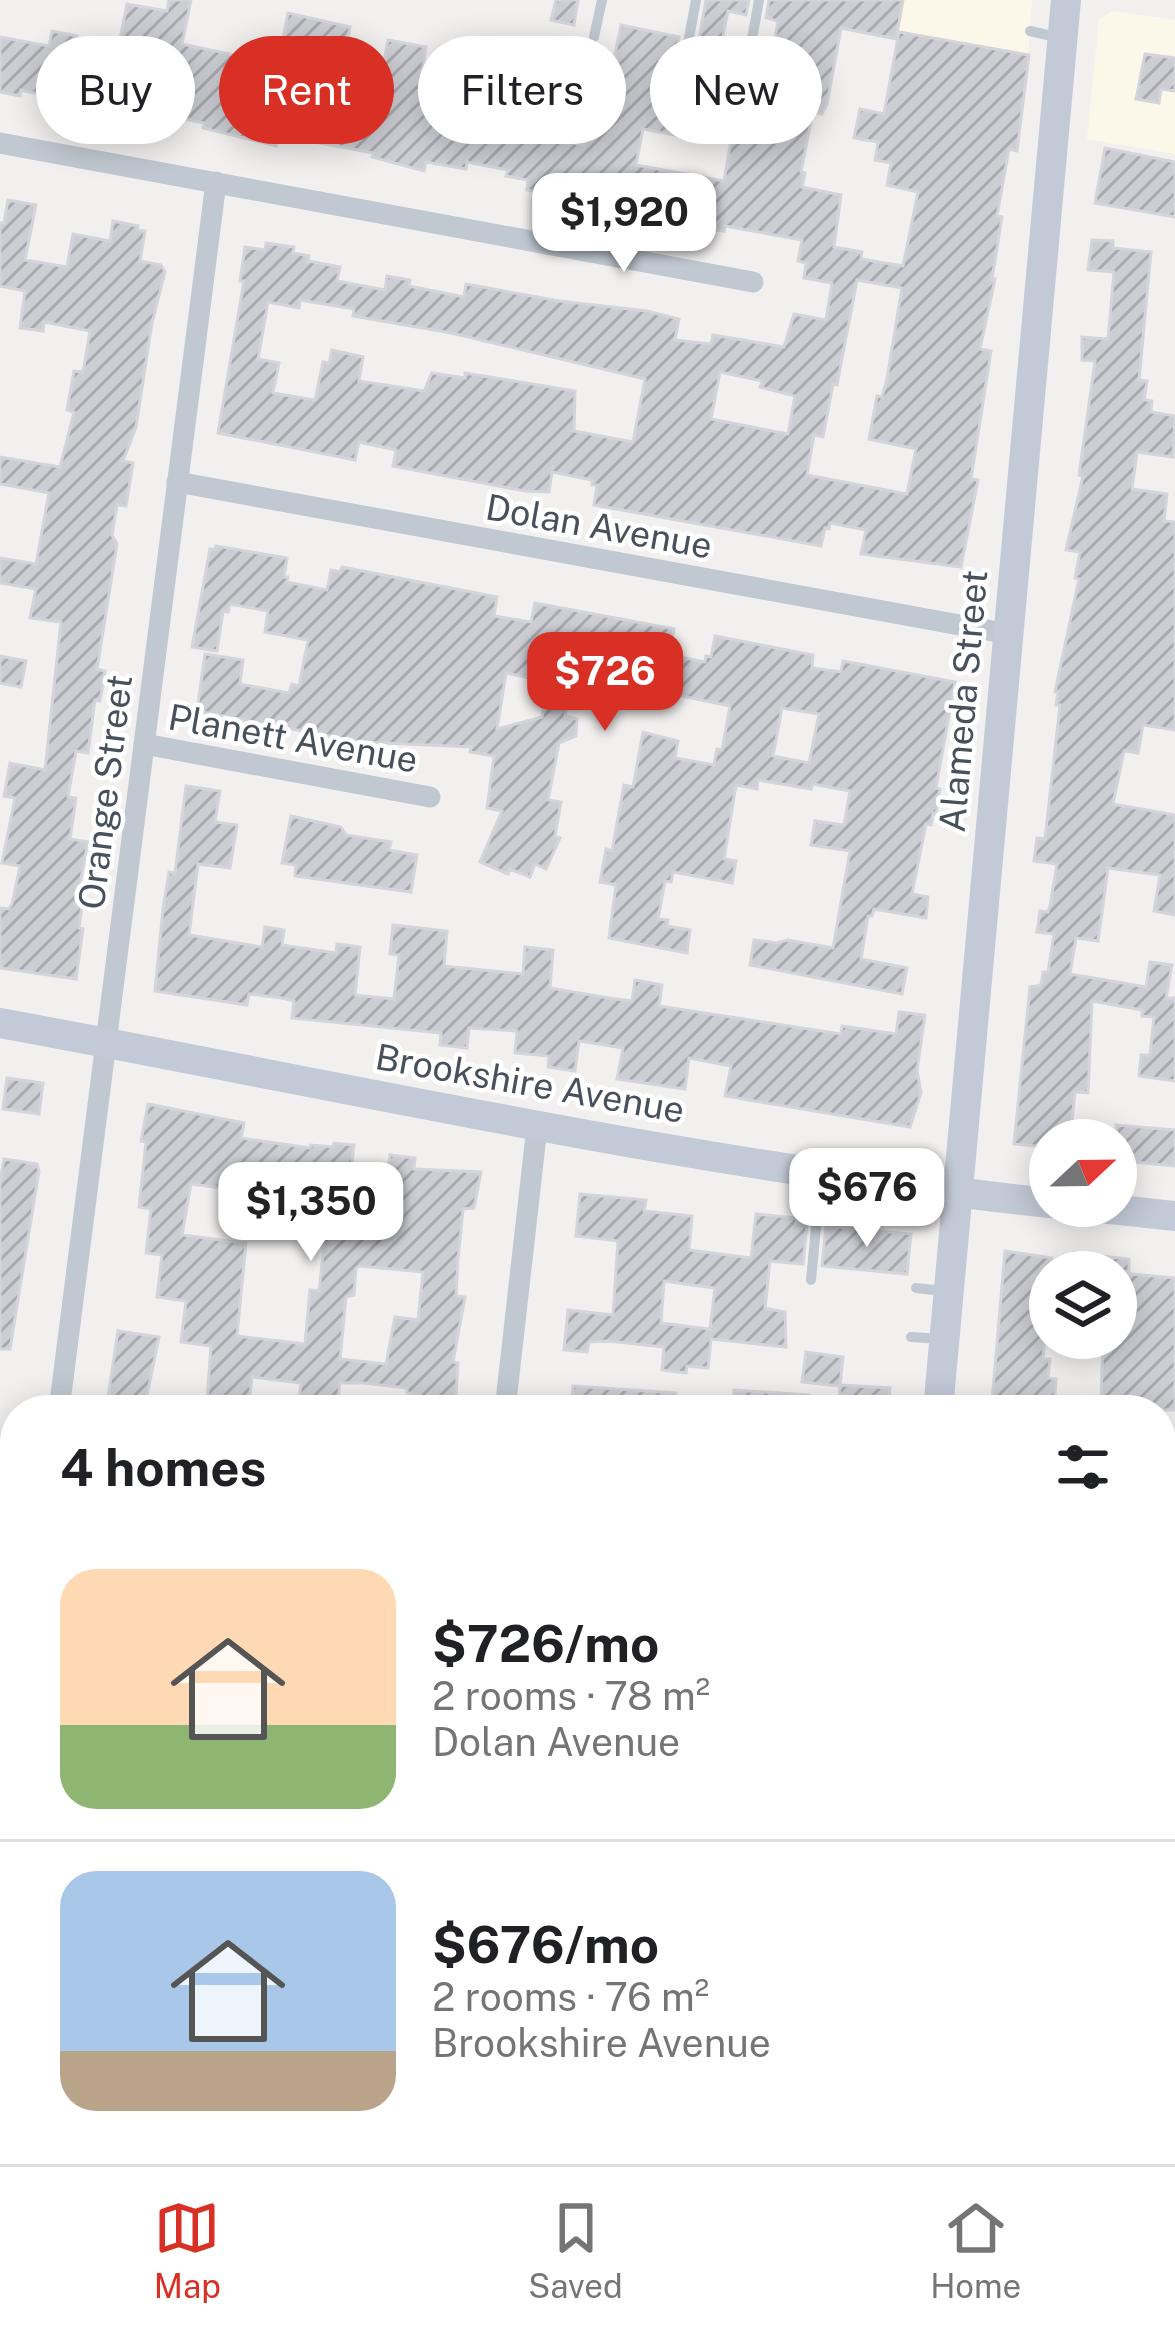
<!DOCTYPE html>
<meta charset="utf-8">
<style>
:root{--surface:#fff;--page:#f6f6f6;--text:#202124;--muted:#757577;--line:#e0e0e0;--accent:#d93025}
body{margin:0;font-family:"Public Sans",sans-serif;background:var(--page);color:var(--text);height:100vh;display:flex;flex-direction:column;font-size:45px;white-space:nowrap}
*{box-sizing:border-box;margin:0}
p{font-size:39px;color:var(--muted)}
.icon{flex:none;width:66px;height:66px;fill:none;stroke:currentColor;stroke-width:2;stroke-linecap:round;stroke-linejoin:round}
.map{position:relative;flex:1;overflow:hidden}
.sheet{position:absolute;left:0px;top:1395px;width:1176px;height:771px;display:flex;flex-direction:column;background:var(--surface);border-radius:48px 48px 0 0;box-shadow:0 6px 30px #0003}
.sheet>*{flex:none}
.guide{position:absolute;left:36px;top:36px;width:1104px;height:108px;display:flex;gap:24px}
.needle{width:78px;rotate:68deg}
.tools{position:absolute;left:1029px;top:1119px;display:grid;gap:24px}
.tools a{display:grid;place-items:center;width:108px;height:108px;border-radius:50%;background:var(--surface);box-shadow:0 6px 30px #0003;font-size:60px}
.price{position:absolute;translate:-50% -102px;padding:0 27px;border-radius:24px;background:#fff;color:#222;font-size:39px;line-height:78px;filter:drop-shadow(0 3px 6px #0008)}
.price::after{content:'';position:absolute;left:50%;top:72px;width:36px;height:27px;margin-left:-18px;background:inherit;clip-path:polygon(0 0,100% 0,50% 100%)}
.price.current{background:var(--accent);color:#fff}
ul{padding:0;list-style:none}
li{display:flex;align-items:center;gap:36px;height:300px;padding:0 60px}
li+li{border-top:3px solid var(--line)}
li span{display:grid;place-items:center;flex:none;width:336px;height:240px;border-radius:36px;color:#555}
li>.icon{margin-inline-start:auto}
span .icon{width:144px;height:144px;fill:#fffc;stroke-width:1}
li b{font-size:51px}
h2{display:flex;justify-content:space-between;align-items:center;height:144px;padding:0 60px;font-size:51px}
.chip{padding:0 42px;border-radius:54px;background:var(--surface);box-shadow:0 6px 30px #0003;font-size:42px;line-height:108px}
.chip.current{background:var(--accent);color:#fff}
.tabs{display:flex;justify-content:space-around;align-items:center;height:168px;border-top:3px solid var(--line);background:var(--surface);font-size:33px;color:var(--muted)}
.tabs a{display:grid;justify-items:center;gap:6px}
.tabs .current{color:var(--accent)}
.map>svg:first-child{display:block}
.commercial{fill:#fbf8e9}
.education{fill:#e3e1e1}
.building{fill:url(#building-hatch);stroke:#d3d5da;stroke-width:3;fill-rule:evenodd}
.lines{fill:none;stroke-linecap:round;stroke-linejoin:round}
.lane{stroke:#c0c8d1;stroke-width:10}
.street{stroke:#c0c8d1;stroke-width:21}
.secondary{stroke:#c3cad7;stroke-width:30}
.labels{text-anchor:middle;dominant-baseline:central;stroke-width:9;stroke-linejoin:round;paint-order:stroke}
.street-label{font-size:36px;fill:#48505c;stroke:#fff}
</style>
<div class="map">
<svg width="1175" height="2164" viewBox="0 0 1175 2164">
<defs>
<pattern id="building-hatch" width="6" height="6" patternUnits="userSpaceOnUse" patternTransform="scale(3)"><rect width="6" height="6" fill="#ccced4"/><path d="M-1 1l2-2M0 6l6-6M5 7l2-2" fill="none" stroke="#a8aaaf"/></pattern>
</defs>
<rect width="100%" height="100%" fill="#f2efef"/>
<!-- commercial -->
<g class="commercial">
<polygon points="903,0 1032,0 1025,103 891,79"/>
<polygon points="1113,11 1175,20 1175,154 1087,139 1099,19"/>
</g>
<!-- education -->
<polygon class="education" points="1161,2011 1175,2013 1175,2164 885,2164 887,2151 1161,2151"/>
<!-- building -->
<g class="building">
<path d="M169,0H191L182,44L278,64L288,13L350,27L341,74L380,82L388,40L426,47L420,85L487,97L492,74L511,79L506,107L549,115L545,137L584,145L591,109L582,108L589,74L611,73L621,25L679,37L677,56L688,63L696,56L706,0H749L746,15L728,11L712,91L716,92V97L752,105L761,63L770,65L778,21L766,18L769,0H903L896,39L841,28L827,104L822,114L813,112L801,172L805,173L802,187L841,195L834,247L862,252L861,259L903,266L918,192L887,185L891,163L875,160L878,142L854,138L860,109L884,114L899,32L1029,55L1017,151L1009,149L997,216L1002,217L992,279H995L980,349L991,351L971,479L978,480L961,567L861,554L866,530L830,523L829,529L825,528L821,546L594,505L597,485H592V480L552,472L549,492L525,491L393,466L396,450L359,442L355,460L218,433L244,281H240L245,247L265,250L266,243L294,247L293,253L309,256L308,261L340,267L337,281L385,290L387,276L410,280L409,286L464,297L466,284L559,301L647,311L679,319L675,340L711,344L713,335L784,347L794,314L826,320L832,283L804,278L806,263L798,261L802,240L725,226L724,231L692,227L630,207L527,190L528,180L506,176L508,170L467,162L466,169L426,162L424,171L372,157L373,153L278,135L276,146L203,128L204,123L159,114L157,122L21,90L20,96L0,92V37L49,46L52,31L77,36L74,50L116,59L127,4L167,11ZM678,120L733,129L724,181L636,165L643,129L675,135ZM857,280L902,288L887,379L882,397L877,396L869,439L916,449L907,494L807,475L814,435L823,437L833,384L837,385ZM300,300L354,309L353,316L451,333L645,379L633,442L574,431L575,391L465,373V378L432,373L424,391L359,381L363,357L332,350L329,363L323,362L315,400L273,393L279,363L258,359L268,302L299,308ZM720,372L762,381L760,387L795,396L788,434L711,419Z"/>
<polygon points="556,0 578,0 574,25 551,20"/>
<polygon points="1145,54 1175,58 1175,91 1161,89 1159,103 1136,99"/>
<polygon points="1105,148 1175,162 1175,217 1095,203"/>
<polygon points="8,200 36,205 25,260 67,267 73,234 110,241 113,221 138,226 137,230 145,231 140,261 161,265 165,272 152,323 136,427 123,461 133,463 126,506 117,505 112,535 117,544 97,669 105,671 100,701 95,700 88,753 76,751 68,797 76,798 70,839 88,842 76,904 82,905 79,928 83,929 76,979 0,968 0,908 9,909 12,904 20,866 2,863 15,798 4,796 10,763 45,770 61,622 30,618 36,589 0,583 0,558 36,564 49,493 0,484 0,457 60,467 74,412 67,410 74,371 83,372 90,331 44,322 43,331 20,328 25,291 0,286 0,223 4,223"/>
<polygon points="1092,240 1113,241 1113,248 1151,252 1139,380 1147,381 1144,400 1152,401 1151,412 1175,416 1173,457 1137,452 1132,489 1167,494 1164,521 1175,522 1175,730 1143,725 1138,753 1124,751 1113,804 1175,815 1175,915 1154,911 1160,875 1108,868 1098,941 1076,938 1070,974 1146,987 1150,962 1172,965 1166,998 1175,998 1175,1081 1139,1076 1141,1055 1150,1055 1154,1017 1142,1016 1142,1010 1092,1001 1088,1093 1075,1092 1070,1140 1050,1140 1050,1147 1014,1144 1030,987 1041,985 1043,972 1048,972 1054,934 1037,932 1040,911 1048,912 1050,906 1057,864 1034,861 1037,838 1045,839 1060,705 1056,705 1058,692 1055,692 1079,579 1075,578 1080,552 1066,550 1083,476 1079,475 1095,361 1082,360 1082,337 1108,339 1114,272 1088,270"/>
<path d="M216,546L287,558L284,577H288L287,582L327,590L331,570L340,572L342,567L497,597L494,616L531,622L535,603L674,629L669,655L705,662L706,656L711,657L715,636L813,655L812,668L841,672L843,661L955,682L936,788L940,789L936,814L933,813L931,825L926,824L912,894L928,897L926,918L874,909L872,916H868L861,959L907,968L902,994L750,965L754,940L776,943L788,940L833,948L850,851L811,845L815,821L844,825L850,791L813,784L811,789L758,780L757,789L736,785L724,859L736,861L732,883L673,872L671,882L665,881L658,919L668,920L667,926L690,930L687,953L609,938L616,885L600,882L606,849L612,851L624,785L633,787L643,732L678,741L675,758L714,765L717,749L722,750L730,706L629,685L626,705L604,701L609,676L574,669L565,716L577,719L576,736L559,743L548,800L561,802L555,836L560,838L546,869L535,864L530,877L510,869L508,874L480,862L502,811L487,808L494,756L470,752L471,747L361,742L197,711L205,654L243,660L240,684L289,693L292,684L299,686L308,640L265,632L268,611L230,604L228,612L223,611L217,651L192,647L210,549L215,550ZM506,673L549,682L542,717L497,729ZM782,708L819,714L809,763L773,756Z"/>
<polygon points="0,656 26,661 21,687 0,683"/>
<polygon points="186,786 220,791 215,822 237,825 230,868 198,864 189,935 262,947 265,927 284,930 282,945 336,953 337,944 360,947 355,995 394,999 399,955 390,954 393,925 447,931 444,966 523,974 525,947 553,950 550,988 609,998 632,1001 635,980 662,985 659,1006 841,1034 842,1026 896,1034 899,1012 925,1015 917,1070 921,1093 910,1127 725,1096 731,1066 689,1058 685,1089 617,1079 623,1048 579,1041 575,1071 548,1067 549,1056 515,1053 517,1031 469,1028 467,1048 440,1045 441,1033 292,1018 294,1001 282,998 249,994 247,1005 155,991 163,909 169,872 175,873"/>
<polygon points="291,816 341,827 346,835 391,842 389,850 417,855 411,892 295,876 296,865 282,863"/>
<polygon points="7,1078 43,1083 39,1114 3,1109"/>
<path d="M148,1104L244,1123L241,1138L310,1148L311,1145L333,1147L334,1143L354,1145L350,1181L288,1174L277,1237L233,1232L237,1190L191,1184L182,1235L246,1243L237,1336L305,1344L310,1290L319,1291L325,1236L366,1239L370,1200L358,1199L361,1175L387,1178L390,1155L415,1158L414,1169L481,1172L474,1208L463,1209L458,1259L456,1296L465,1297L453,1362L458,1363L455,1410L417,1408L419,1395L407,1393V1388L363,1383H340L337,1407L310,1404V1399L299,1398L301,1383L252,1377L248,1410H227L223,1403L207,1401L211,1346L181,1342L186,1301L157,1297L162,1255L146,1253L151,1209L139,1207L146,1142L141,1141ZM360,1266L423,1272L418,1320L395,1317L386,1364L340,1359L346,1297L354,1295L356,1268Z"/>
<polygon points="1116,1125 1175,1130 1175,1166 1134,1162 1133,1167 1116,1166"/>
<polygon points="4,1159 37,1164 39,1171 10,1349 0,1349 0,1181"/>
<path d="M580,1194L646,1200L644,1211L692,1216L689,1250L751,1258L756,1214L797,1218L796,1223L807,1224L803,1264L770,1261L765,1308L785,1312L786,1347L711,1339L708,1368L687,1366L686,1373L662,1370L664,1347L608,1341L589,1342L587,1352L564,1350L568,1310L613,1315L618,1241L576,1236ZM664,1281L715,1288L710,1329L661,1323Z"/>
<polygon points="826,1226 911,1234 907,1274 822,1266"/>
<polygon points="1005,1251 1052,1258 1043,1359 1050,1359 1048,1378 1056,1379 1054,1410 1003,1410 1004,1402 992,1401"/>
<polygon points="1074,1253 1129,1259 1129,1272 1072,1272"/>
<polygon points="1120,1273 1175,1278 1175,1410 1138,1410 1139,1401 1101,1397 1103,1338 1116,1338"/>
<polygon points="118,1331 159,1337 144,1410 106,1410"/>
<polygon points="806,1352 843,1357 840,1385 890,1388 888,1410 838,1410 840,1386 802,1382"/>
<polygon points="573,1386 676,1393 674,1410 571,1410"/>
<polygon points="734,1390 809,1395 809,1410 731,1410"/>
</g>
<g class="lines">
<!-- lane -->
<g class="lane">
<polyline points="1030,31 1061,38"/>
<polyline points="594,37 602,0"/>
<polyline points="686,54 696,0"/>
<polyline points="743,89 759,0"/>
<polyline points="811,1280 821,1175"/>
<polyline points="916,1288 943,1291"/>
<polyline points="911,1337 941,1339"/>
</g>
<!-- street -->
<g class="street">
<polyline points="0,143 753,282"/>
<polyline points="177,482 1009,634"/>
<polyline points="144,744 430,797"/>
<polyline points="59,1410 216,182"/>
<polyline points="505,1410 537,1127"/>
<polyline points="10,1795 15,1758"/>
<polyline points="1171,1983 1175,1945"/>
<polyline points="0,2104 15,2018"/>
<polyline points="278,2164 280,2151"/>
<polyline points="562,2164 564,2151"/>
</g>
<!-- secondary -->
<g class="secondary">
<path d="M0,1023C349,1087 696,1166 1050,1203"/>
<polyline points="1082,1206 1175,1216"/>
<polyline points="938,1410 1066,0"/>
<polyline points="0,1793 15,1796"/>
<polyline points="1161,1981 1175,1984"/>
<polyline points="854,2164 856,2151"/>
</g>
</g>
<g class="labels">
<!-- street labels -->
<g class="street-label">
<text transform="translate(599 526) rotate(10)">Dolan Avenue</text>
<text transform="translate(963 701) rotate(-85)">Alameda Street</text>
<text transform="translate(293 738) rotate(10)">Planett Avenue</text>
<text transform="translate(105 792) rotate(-83)">Orange Street</text>
<text transform="translate(530 1083) rotate(10)">Brookshire Avenue</text>
</g>
</g>
</svg>
<div class="tools">
<a><svg class="needle" viewBox="-14 -14 28 28"><path d="M0-13l5 13h-10z" fill="#e53935"/><path d="M0 13l5-13h-10z" fill="#757577"/></svg></a>
<a><svg class="icon" aria-label="layers" viewBox="0 0 24 24"><path d="M12 4l9 5-9 5-9-5zM3 14l9 5 9-5"/></svg></a>
</div>
<b class="price" style="left:624px;top:275px">$1,920</b>
<b class="price current" style="left:605px;top:734px">$726</b>
<b class="price" style="left:867px;top:1250px">$676</b>
<b class="price" style="left:311px;top:1264px">$1,350</b>
<div class="guide">
<a class="chip">Buy</a>
<a class="chip current">Rent</a>
<a class="chip">Filters</a>
<a class="chip">New</a>
</div>
<section class="sheet">
<h2>4 homes<svg class="icon" aria-label="filters" viewBox="0 0 24 24"><path d="M4 7h16M4 17h16"/><circle cx="9" cy="7" r="2"/><circle cx="15" cy="17" r="2"/></svg></h2>
<ul>
<li><span style="background:linear-gradient(#ffd9b3 65%,#8fb573 0)"><svg class="icon" aria-label="home" viewBox="0 0 24 24"><path d="M3 11l9-7 9 7M6 9v11h12V9"/></svg></span><div><b>$726/mo</b><p>2 rooms · 78 m²</p><p>Dolan Avenue</p></div></li>
<li><span style="background:linear-gradient(#a9c7e8 75%,#b9a48a 0)"><svg class="icon" aria-label="home" viewBox="0 0 24 24"><path d="M3 11l9-7 9 7M6 9v11h12V9"/></svg></span><div><b>$676/mo</b><p>2 rooms · 76 m²</p><p>Brookshire Avenue</p></div></li>
</ul>
</section>
</div>
<nav class="tabs">
<a class="current"><svg class="icon" aria-label="map" viewBox="0 0 24 24"><path d="M3 6l6-2 6 2 6-2v14l-6 2-6-2-6 2zM9 4v14M15 6v14"/></svg>Map</a>
<a><svg class="icon" aria-label="saved" viewBox="0 0 24 24"><path d="M7 4h10v16l-5-4-5 4z"/></svg>Saved</a>
<a><svg class="icon" aria-label="home" viewBox="0 0 24 24"><path d="M3 11l9-7 9 7M6 9v11h12V9"/></svg>Home</a>
</nav>
